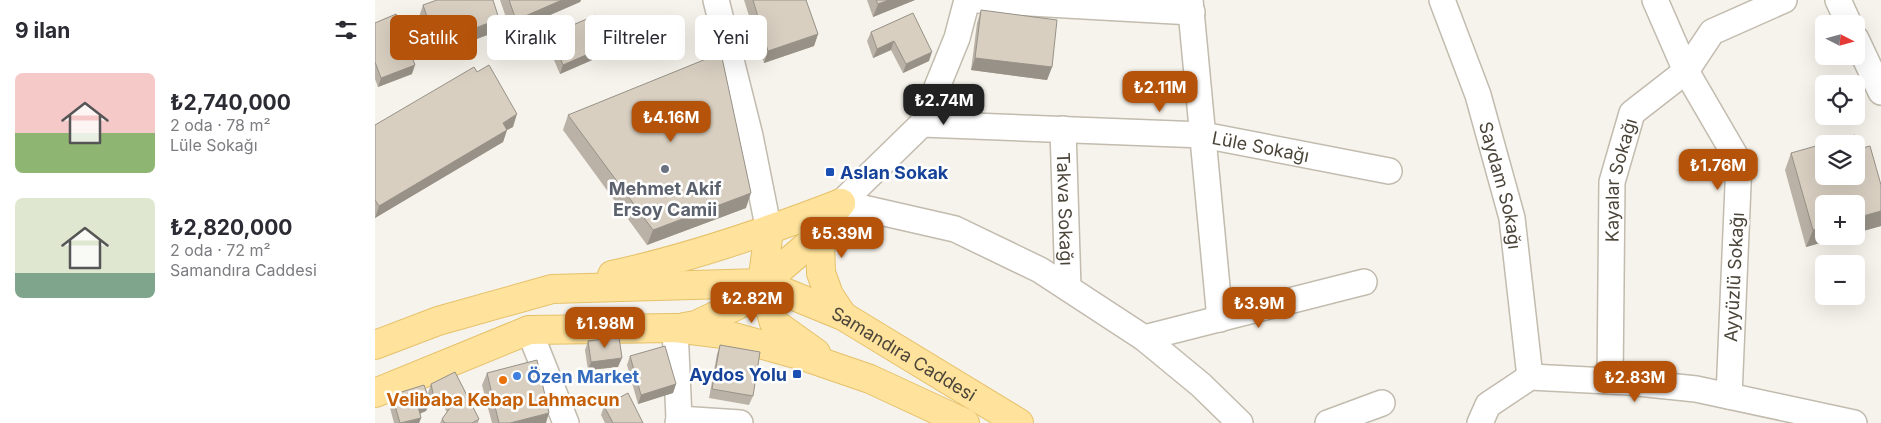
<!DOCTYPE html>
<html lang="tr">
<meta charset="utf-8">
<style>
:root{--surface:#fff;--page:#f7f7f7;--text:#2b2b33;--muted:#7c7c81;--accent:#b45309}
body{margin:0;font-family:Inter,sans-serif;background:var(--page);color:var(--text);height:100vh;display:flex;flex-direction:column;font-size:19px;white-space:nowrap}
*{box-sizing:border-box;margin:0}
p{font-size:16px;color:var(--muted)}
.icon{flex:none;width:28px;height:28px;fill:none;stroke:currentColor;stroke-width:2;stroke-linecap:round;stroke-linejoin:round}
.map{position:relative;flex:1;overflow:hidden}
.sheet{display:flex;flex-direction:column;background:var(--surface);width:375px}
.sheet>*{flex:none}
.guide{position:absolute;left:15px;top:15px;width:475px;height:45px;display:flex;gap:10px}
.needle{width:32px;rotate:96deg}
.tools{position:absolute;left:1440px;top:15px;display:grid;gap:10px}
.tools a{display:grid;place-items:center;width:50px;height:50px;border-radius:8px;background:var(--surface);box-shadow:0 5px 20px #0002;font-size:25px}
.price{position:absolute;translate:-50% -42px;padding:0 11px;border-radius:10px;background:var(--accent);color:#fff;font-size:16px;line-height:32px;filter:drop-shadow(0 1px 2px #0008)}
.price::after{content:'';position:absolute;left:50%;top:30px;width:15px;height:11px;margin-left:-8px;background:inherit;clip-path:polygon(0 0,100% 0,50% 100%)}
.price.selected{background:#222;color:#fff}
ul{padding:0;list-style:none}
li{display:flex;align-items:center;gap:15px;height:125px;padding:0 15px}
li span{display:grid;place-items:center;flex:none;width:140px;height:100px;border-radius:8px;color:#555}
li>.icon{margin-inline-start:auto}
span .icon{width:60px;height:60px;fill:#fffc;stroke-width:1}
li b{font-size:21px}
h2{display:flex;justify-content:space-between;align-items:center;height:60px;padding:0 15px;font-size:21px}
.pill{padding:0 18px;border-radius:8px;background:var(--surface);box-shadow:0 5px 20px #0002;font-size:18px;line-height:45px}
.pill.selected{background:var(--accent);color:#fff}
main{display:flex;flex:1;min-height:0}
.map>svg:first-child{display:block}
.lines{fill:none;stroke-linecap:round;stroke-linejoin:round}
.minor-casing{stroke:#c2bbae;stroke-width:28}
.major-casing{stroke:#e6c16a;stroke-width:30}
.minor{stroke:#fff;stroke-width:25}
.major{stroke:#ffe39c;stroke-width:28}
.wall{fill:#bab2a6}
.shaded-wall{fill:#979187}
.building{fill:#d8cfc1;stroke:#979187;fill-rule:evenodd}
.worship-dot{fill:#6b7280;stroke:#fff;stroke-width:2}
.transit-dot{fill:#1a4fb4;stroke:#fff;stroke-width:2}
.shop-dot{fill:#3f7fe0;stroke:#fff;stroke-width:2}
.food-dot{fill:#e8710a;stroke:#fff;stroke-width:2}
.labels{text-anchor:middle;dominant-baseline:central;stroke-width:5;stroke-linejoin:round;paint-order:stroke}
.street-label{font-size:18px;fill:#4b4439;stroke:#fff}
.transit-label{font-size:18px;font-weight:bold;fill:#164399;stroke:#fff;text-anchor:start}
.worship-label{font-size:18px;font-weight:bold;fill:#5b616d;stroke:#fff}
.shop-label{font-size:18px;font-weight:bold;fill:#366cbe;stroke:#fff;text-anchor:start}
.food-label{font-size:18px;font-weight:bold;fill:#c56008;stroke:#fff}
</style>
<main>
<section class="sheet">
<h2>9 ilan<svg class="icon" aria-label="filters" viewBox="0 0 24 24"><path d="M4 7h16M4 17h16"/><circle cx="9" cy="7" r="2"/><circle cx="15" cy="17" r="2"/></svg></h2>
<ul>
<li><span style="background:linear-gradient(#f6c9c9 60%,#8fb573 0)"><svg class="icon" aria-label="home" viewBox="0 0 24 24"><path d="M3 11l9-7 9 7M6 9v11h12V9"/></svg></span><div><b>₺2,740,000</b><p>2 oda · 78 m²</p><p>Lüle Sokağı</p></div></li>
<li><span style="background:linear-gradient(#dfe7d0 75%,#7fa58c 0)"><svg class="icon" aria-label="home" viewBox="0 0 24 24"><path d="M3 11l9-7 9 7M6 9v11h12V9"/></svg></span><div><b>₺2,820,000</b><p>2 oda · 72 m²</p><p>Samandıra Caddesi</p></div></li>
</ul>
</section>
<div class="map">
<svg width="1506" height="423" viewBox="0 0 1506 423">
<rect width="100%" height="100%" fill="#f6f3ec"/>
<g class="lines">
<!-- minor casing -->
<g class="minor-casing">
<g id="minor">
<polyline points="341,0 375,136 394,231"/>
<polyline points="603,0 817,12"/>
<polyline points="815,0 845,319"/>
<path id="s1" d="M1067,0L1103,95L1137,218L1155,377"/>
<polyline points="1280,0 1311,71 1364,162 1354,396"/>
<polyline points="1463,0 1474,24"/>
<polyline points="1481,39 1506,92"/>
<path id="s2" d="M547,124L828,135L1014,171"/>
<path id="s3" d="M688,129L693,288"/>
<polyline points="466,203 580,229 665,270 769,338 826,385 865,423"/>
<polyline points="466,203 547,124 582,38 592,0"/>
<polyline points="300,328 304,419 303,423"/>
<polyline points="154,330 191,423"/>
<polyline points="769,338 989,282"/>
<path id="s4" d="M1235,381L1237,182L1257,113L1311,71L1337,32L1409,0"/>
<polyline points="304,419 365,423"/>
<polyline points="953,423 1007,403"/>
<polyline points="1105,423 1113,405 1155,377 1253,382 1321,389 1479,423"/>
</g>
</g>
<!-- major casing -->
<g class="major-casing">
<g id="major">
<polyline points="454,225 445,242 446,273 454,295 468,316"/>
<polyline points="394,231 387,283 399,323 441,353"/>
<path d="M237,275C315,258 391,232 466,203"/>
<polyline points="309,327 321,325 363,305 434,244 466,203"/>
<path id="s5" d="M0,345L63,321L177,289L387,283L468,316L644,423"/>
<polyline points="0,393 154,330 300,328 348,334 428,356 495,379 590,423"/>
</g>
</g>
<!-- minor -->
<use href="#minor" class="minor"/>
<!-- major -->
<use href="#major" class="major"/>
</g>
<!-- wall -->
<g class="wall">
<polygon points="125,0 206,0 205,2 136,32"/>
<polygon points="369,0 431,0 443,34 439,46 389,63"/>
<polygon points="492,0 540,0 498,17"/>
<polygon points="48,5 124,19 120,32 57,56 44,17"/>
<polygon points="606,10 677,67 672,80 596,70 602,23"/>
<polygon points="538,13 554,61 528,73 516,50 498,58 492,41 496,32"/>
<polygon points="0,23 37,74 3,87 0,79"/>
<polygon points="175,35 234,45 231,54 185,74 172,44"/>
<polygon points="193,115 371,208 272,245 188,130"/>
<polygon points="0,125 138,127 132,130 128,142 0,218"/>
<polygon points="1484,149 1506,185 1506,226 1481,233 1449,236 1470,236 1431,247 1410,170 1416,153"/>
<polygon points="213,341 243,367 213,370 210,350"/>
<polygon points="345,345 378,396 374,405 334,398 342,354"/>
<polygon points="255,356 301,384 298,393 263,404 252,365"/>
<polygon points="80,372 104,419 103,423 65,423 67,419 72,412 65,401 55,407 55,403 51,411 45,414 46,418 44,423 19,423 14,404 17,395 54,401 53,393 56,384"/>
<polygon points="112,373 171,423 117,423 107,385"/>
<polygon points="229,406 268,423 230,423 226,415"/>
</g>
<!-- shaded-wall -->
<g class="shaded-wall">
<polygon points="187,0 206,0 205,2 136,32 141,20"/>
<polygon points="514,0 540,0 498,17 503,4"/>
<polygon points="124,19 120,32 57,56 61,43"/>
<polygon points="443,34 439,46 389,63 393,51"/>
<polygon points="519,41 516,50 498,58 502,49"/>
<polygon points="234,45 231,54 185,74 188,65"/>
<polygon points="557,52 554,61 528,73 531,64"/>
<polygon points="600,58 677,67 672,80 596,70"/>
<polygon points="40,65 37,74 3,87 6,78"/>
<polygon points="142,114 138,127 132,130 128,142 0,218 4,206 128,123"/>
<polygon points="376,193 371,208 272,245 278,230"/>
<polygon points="1506,211 1506,226 1481,233 1481,218"/>
<polygon points="1449,227 1449,236 1470,236 1431,247 1438,230"/>
<polygon points="247,358 243,367 213,370 216,362"/>
<polygon points="301,384 298,393 263,404 266,395"/>
<polygon points="68,392 65,401 55,407 59,398"/>
<polygon points="55,402 51,411 39,415 43,406"/>
<polygon points="174,413 171,423 135,423"/>
<polygon points="46,418 44,423 28,423"/>
</g>
<!-- building -->
<g class="building">
<polygon points="62,0 118,0 124,19 61,43 48,5"/>
<polygon points="134,0 187,0 141,20"/>
<polygon points="378,0 431,0 443,34 393,51"/>
<polygon points="501,0 514,0 503,4"/>
<polygon points="606,10 682,20 677,67 600,58"/>
<polygon points="538,13 557,52 531,64 519,41 502,49 496,32"/>
<polygon points="21,14 40,65 6,78 0,62 0,23"/>
<polygon points="221,15 234,45 188,65 175,35"/>
<polygon points="346,53 376,193 278,230 193,115"/>
<polygon points="114,65 142,114 128,123 132,130 4,206 0,200 0,125 99,67 102,72"/>
<path d="M1480,135L1484,149L1495,146L1506,185V211L1481,218V204H1449V227L1438,230L1416,153ZM1449,144H1481V176H1449Z"/>
<polygon points="244,337 247,358 216,362 213,341"/>
<polygon points="345,345 385,352 378,396 337,389"/>
<polygon points="290,346 301,384 266,395 255,356"/>
<polygon points="162,360 174,413 135,423 124,423 112,373"/>
<polygon points="80,372 104,419 97,423 70,423 67,419 77,405 68,392 59,398 56,384"/>
<polygon points="49,385 55,402 43,406 46,418 25,423 17,395"/>
<polygon points="253,393 268,423 238,423 229,406"/>
</g>
<!-- markers -->
<circle class="worship-dot" cx="290" cy="169" r="5"/>
<g class="transit-dot">
<rect x="450" y="167" width="10" height="10" rx="2.5"/>
<rect x="417" y="369" width="10" height="10" rx="2.5"/>
</g>
<circle class="shop-dot" cx="142" cy="376" r="5"/>
<circle class="food-dot" cx="128" cy="380" r="5"/>
<g class="labels">
<!-- street labels -->
<g class="street-label">
<text stroke="none"><textPath href="#s2" startOffset="340">Lüle Sokağı</textPath></text>
<text stroke="none"><textPath href="#s4" startOffset="202">Kayalar Sokağı</textPath></text>
<text stroke="none"><textPath href="#s1" startOffset="195">Saydam Sokağı</textPath></text>
<text stroke="none"><textPath href="#s3" startOffset="80">Takva Sokağı</textPath></text>
<text transform="translate(1359 277) rotate(-87)">Ayyüzlü Sokağı</text>
<text stroke="none"><textPath href="#s5" startOffset="555">Samandıra Caddesi</textPath></text>
</g>
<!-- transit labels -->
<g class="transit-label">
<text x="465" y="172">Aslan Sokak</text>
<text x="412" y="374" text-anchor="end">Aydos Yolu</text>
</g>
<!-- worship labels -->
<g class="worship-label">
<text x="290" y="188">Mehmet Akif<tspan x="290" dy="21">Ersoy Camii</tspan></text>
</g>
<!-- shop labels -->
<g class="shop-label">
<text x="152" y="376">Özen Market</text>
</g>
<!-- food labels -->
<g class="food-label">
<text x="128" y="399">Velibaba Kebap Lahmacun</text>
</g>
</g>
</svg>
<div class="tools">
<a><svg class="needle" viewBox="-14 -14 28 28"><path d="M0-13l5 13h-10z" fill="#e53935"/><path d="M0 13l5-13h-10z" fill="#7c7c81"/></svg></a>
<a><svg class="icon" aria-label="locate" viewBox="0 0 24 24"><circle cx="12" cy="12" r="6"/><path d="M12 2v4M12 18v4M2 12h4M18 12h4"/></svg></a>
<a><svg class="icon" aria-label="layers" viewBox="0 0 24 24"><path d="M12 4l9 5-9 5-9-5zM3 14l9 5 9-5"/></svg></a>
<a>+</a>
<a>−</a>
</div>
<b class="price" style="left:785px;top:113px">₺2.11M</b>
<b class="price selected" style="left:569px;top:126px">₺2.74M</b>
<b class="price" style="left:296px;top:143px">₺4.16M</b>
<b class="price" style="left:1343px;top:191px">₺1.76M</b>
<b class="price" style="left:467px;top:259px">₺5.39M</b>
<b class="price" style="left:377px;top:324px">₺2.82M</b>
<b class="price" style="left:884px;top:329px">₺3.9M</b>
<b class="price" style="left:230px;top:349px">₺1.98M</b>
<b class="price" style="left:1260px;top:403px">₺2.83M</b>
<div class="guide">
<a class="pill selected">Satılık</a>
<a class="pill">Kiralık</a>
<a class="pill">Filtreler</a>
<a class="pill">Yeni</a>
</div>
</div>
</main>
